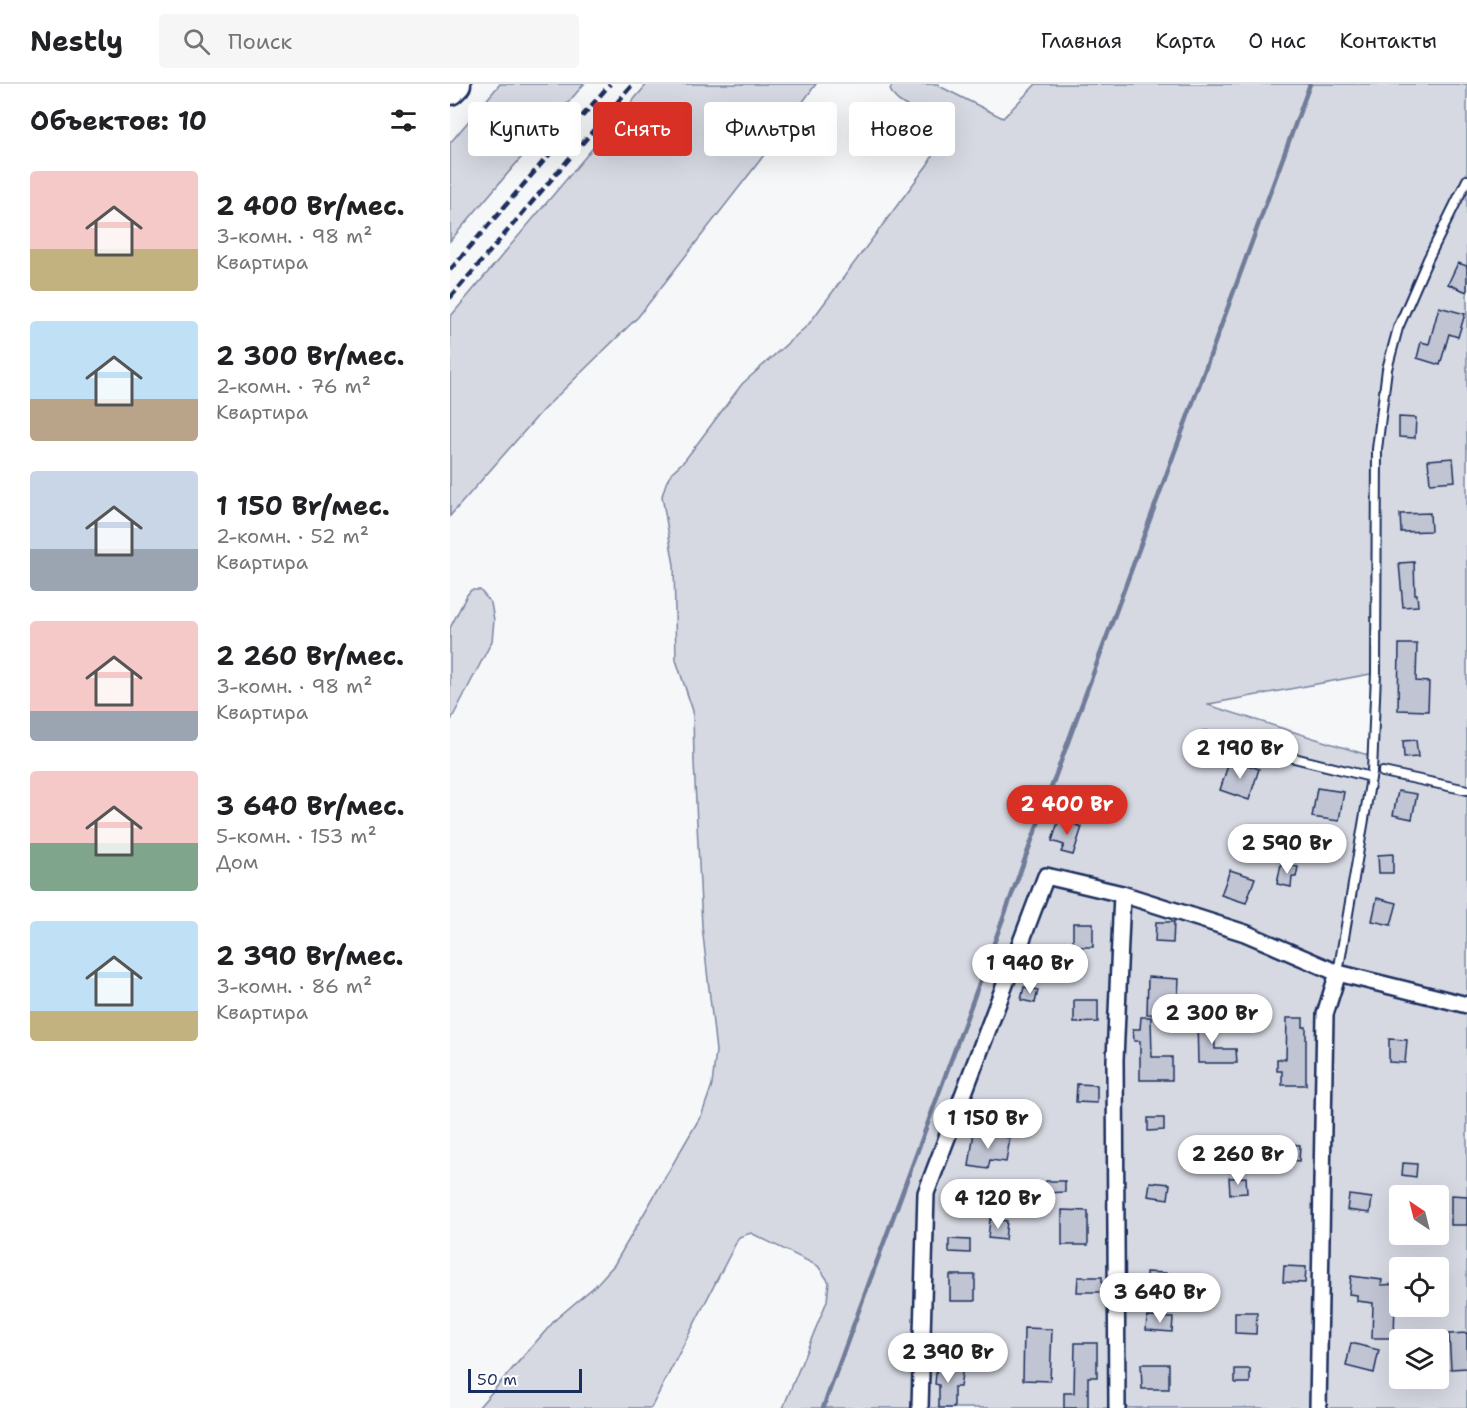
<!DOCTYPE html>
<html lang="ru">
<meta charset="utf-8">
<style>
:root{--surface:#fff;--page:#f6f6f6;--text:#202124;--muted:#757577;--line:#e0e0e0;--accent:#d93025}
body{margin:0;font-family:"Shantell Sans",sans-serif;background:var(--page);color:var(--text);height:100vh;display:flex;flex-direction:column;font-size:22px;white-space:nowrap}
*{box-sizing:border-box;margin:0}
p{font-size:20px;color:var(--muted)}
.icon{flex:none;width:33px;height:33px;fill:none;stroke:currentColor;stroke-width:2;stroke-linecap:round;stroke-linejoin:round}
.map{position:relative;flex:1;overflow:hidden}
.sheet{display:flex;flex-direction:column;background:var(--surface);width:450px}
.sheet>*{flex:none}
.guide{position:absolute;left:18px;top:18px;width:570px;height:54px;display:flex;gap:12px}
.needle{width:39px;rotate:325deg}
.buttons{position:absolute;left:939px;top:1101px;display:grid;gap:12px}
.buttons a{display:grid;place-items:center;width:60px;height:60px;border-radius:6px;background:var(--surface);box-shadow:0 6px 24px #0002;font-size:30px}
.scale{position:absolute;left:18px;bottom:15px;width:114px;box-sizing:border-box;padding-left:6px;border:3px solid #1b2f5e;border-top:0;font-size:16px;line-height:21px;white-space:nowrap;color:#1b2f5e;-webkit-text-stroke:4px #fff;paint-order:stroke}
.price{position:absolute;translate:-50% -51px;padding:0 14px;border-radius:21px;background:#fff;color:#222;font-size:20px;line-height:39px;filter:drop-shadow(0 2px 3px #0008)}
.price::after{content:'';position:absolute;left:50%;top:36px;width:18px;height:14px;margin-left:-9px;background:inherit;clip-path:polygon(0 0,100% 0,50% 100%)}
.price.active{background:var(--accent);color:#fff}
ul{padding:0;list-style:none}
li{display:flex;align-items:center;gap:18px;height:150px;padding:0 30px}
li span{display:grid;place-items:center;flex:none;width:168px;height:120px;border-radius:6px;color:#555}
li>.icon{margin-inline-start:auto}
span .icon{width:72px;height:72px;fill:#fffc;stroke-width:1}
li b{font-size:26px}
h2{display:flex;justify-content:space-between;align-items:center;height:72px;padding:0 30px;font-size:26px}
.tag{padding:0 21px;border-radius:6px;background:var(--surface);box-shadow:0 6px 24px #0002;font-size:21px;line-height:54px}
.tag.active{background:var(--accent);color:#fff}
header{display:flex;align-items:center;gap:36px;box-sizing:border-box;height:84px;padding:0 30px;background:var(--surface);border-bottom:2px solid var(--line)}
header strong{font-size:28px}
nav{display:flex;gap:33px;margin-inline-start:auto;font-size:21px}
.search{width:420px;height:54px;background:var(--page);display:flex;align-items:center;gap:15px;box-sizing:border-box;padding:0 21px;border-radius:6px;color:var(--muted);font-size:22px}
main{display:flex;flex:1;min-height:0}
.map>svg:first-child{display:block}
.green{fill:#d6d9e2;stroke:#7884a0;stroke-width:1.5;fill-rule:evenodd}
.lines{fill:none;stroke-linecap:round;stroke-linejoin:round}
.stream{stroke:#707c99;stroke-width:4.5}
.building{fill:#c0c4d3;stroke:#1b2f5e;stroke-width:1.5}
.lane-casing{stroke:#1b2f5e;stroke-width:12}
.street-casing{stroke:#1b2f5e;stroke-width:20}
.highway-casing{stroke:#1b2f5e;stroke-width:33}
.lane{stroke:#fff;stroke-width:8}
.street{stroke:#fff;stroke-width:15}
.highway{stroke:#fff;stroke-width:28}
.rail{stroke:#1b2f5e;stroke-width:4.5;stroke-dasharray:9 4.5;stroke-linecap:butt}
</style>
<header>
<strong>Nestly</strong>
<div class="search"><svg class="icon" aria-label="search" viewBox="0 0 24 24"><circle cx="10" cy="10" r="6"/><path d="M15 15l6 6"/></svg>Поиск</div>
<nav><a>Главная</a><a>Карта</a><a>О нас</a><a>Контакты</a></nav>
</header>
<main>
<section class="sheet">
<h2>Объектов: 10<svg class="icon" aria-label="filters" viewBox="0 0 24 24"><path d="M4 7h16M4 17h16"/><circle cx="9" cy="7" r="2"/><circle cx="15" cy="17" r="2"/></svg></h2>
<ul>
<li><span style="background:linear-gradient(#f6c9c9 65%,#c2b280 0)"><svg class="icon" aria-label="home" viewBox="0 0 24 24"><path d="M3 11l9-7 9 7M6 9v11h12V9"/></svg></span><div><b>2 400 Br/мес.</b><p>3-комн. · 98 m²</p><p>Квартира</p></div></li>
<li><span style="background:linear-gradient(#bfe0f5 65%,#b9a48a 0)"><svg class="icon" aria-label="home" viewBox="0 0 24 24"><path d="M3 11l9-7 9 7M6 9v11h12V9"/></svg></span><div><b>2 300 Br/мес.</b><p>2-комн. · 76 m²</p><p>Квартира</p></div></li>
<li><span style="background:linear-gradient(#c9d6e8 65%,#9aa5b1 0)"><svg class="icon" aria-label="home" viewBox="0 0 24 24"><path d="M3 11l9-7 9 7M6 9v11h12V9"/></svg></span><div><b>1 150 Br/мес.</b><p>2-комн. · 52 m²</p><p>Квартира</p></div></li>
<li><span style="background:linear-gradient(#f6c9c9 75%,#9aa5b1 0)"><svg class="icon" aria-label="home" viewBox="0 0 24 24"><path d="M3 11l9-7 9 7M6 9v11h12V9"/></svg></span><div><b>2 260 Br/мес.</b><p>3-комн. · 98 m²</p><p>Квартира</p></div></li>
<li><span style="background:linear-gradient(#f6c9c9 60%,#7fa58c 0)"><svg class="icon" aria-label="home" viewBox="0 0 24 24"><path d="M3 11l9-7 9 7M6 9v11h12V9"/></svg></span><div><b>3 640 Br/мес.</b><p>5-комн. · 153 m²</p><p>Дом</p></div></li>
<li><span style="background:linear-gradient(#bfe0f5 75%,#c2b280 0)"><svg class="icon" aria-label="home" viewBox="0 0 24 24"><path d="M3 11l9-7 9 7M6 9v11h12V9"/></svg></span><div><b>2 390 Br/мес.</b><p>3-комн. · 86 m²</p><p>Квартира</p></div></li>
</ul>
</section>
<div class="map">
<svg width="1017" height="1324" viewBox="0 0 1017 1324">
<rect width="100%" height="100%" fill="#f6f7f9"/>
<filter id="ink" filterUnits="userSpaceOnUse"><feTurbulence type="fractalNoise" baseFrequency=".0167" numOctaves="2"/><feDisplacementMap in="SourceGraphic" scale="12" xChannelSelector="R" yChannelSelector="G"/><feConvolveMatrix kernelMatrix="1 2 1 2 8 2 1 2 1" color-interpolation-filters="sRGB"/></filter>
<g filter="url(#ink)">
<!-- green -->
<g class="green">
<polygon points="50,0 134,0 0,157 0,59"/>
<polygon points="197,0 366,0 308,79 188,233 93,326 0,432 0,233"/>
<path d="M443,0H489V2L553,34L586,0H1017V1324H333L377,1217L379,1198L368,1182L301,1149L289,1153L201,1324H28L106,1235L145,1202L164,1181L252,1030L262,1001L266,967L252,842L244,678L243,627L226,576L224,481L212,412L216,399L222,388L235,376L292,300L358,241L478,80C485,68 488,61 483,48C481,43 477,36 473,32C462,23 445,20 440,5ZM926,589L927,674L758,621L759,620ZM950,1112H988V1150H950ZM950,1184H988V1222H950ZM950,1256H988V1294H950Z"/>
<polygon points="21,506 30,506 41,519 44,536 42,557 0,638 0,544 17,511"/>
</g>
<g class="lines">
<!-- stream -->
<polyline class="stream" points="373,1324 860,0"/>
</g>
<!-- building -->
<g class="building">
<polygon points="1008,179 1017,182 1017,208 998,200"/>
<polygon points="989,223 1015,230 1008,253 999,250 990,281 967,274 971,258 979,260"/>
<polygon points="949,333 966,334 965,354 949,353"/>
<polygon points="1003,374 1005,397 980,399 978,376"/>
<polygon points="980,429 981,447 951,448 950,430"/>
<polygon points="964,478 965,510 967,510 968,522 953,523 949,479"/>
<polygon points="949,560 967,560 966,597 979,598 978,627 948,626"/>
<polygon points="966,656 968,673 954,674 953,657"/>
<polygon points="780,675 809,685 799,716 770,706"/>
<polygon points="867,704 894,708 889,737 862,733"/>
<polygon points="948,707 967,710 962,735 943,731"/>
<polygon points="609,735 632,743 623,771 611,768 614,761 602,757"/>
<polygon points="943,770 943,789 929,789 928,771"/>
<polygon points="831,780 848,783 846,793 842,793 841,803 827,800"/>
<polygon points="780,786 805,794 796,819 771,811"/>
<polygon points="927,814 947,819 941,841 922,837"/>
<polygon points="706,838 724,838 723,859 705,858"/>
<rect x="623" y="839" width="20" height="24"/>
<polygon points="698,893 729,895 728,912 733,912 733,931 697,930"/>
<polygon points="574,903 588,906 585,919 571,916"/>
<polygon points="624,916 648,916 648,938 624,939"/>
<polygon points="691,933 701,933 702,973 722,973 722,996 690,996 690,957 684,957 683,945 690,945"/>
<polygon points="837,934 853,934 853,943 856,943 856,1001 832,1001 832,987 827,987 827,975 836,975"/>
<polygon points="747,935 764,935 765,965 786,965 787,979 748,979"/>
<polygon points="939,955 957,956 955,979 939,978"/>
<polygon points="627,1000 647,1001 647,1019 626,1018"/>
<polygon points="698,1034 714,1034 714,1046 698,1047"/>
<polygon points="524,1048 560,1054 556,1078 540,1076 538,1085 519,1082"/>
<polygon points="830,1059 850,1061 849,1077 828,1075"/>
<polygon points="953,1079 967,1080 966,1093 952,1091"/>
<polygon points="796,1093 797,1109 780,1110 779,1094"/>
<polygon points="596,1097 615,1097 615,1108 596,1109"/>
<polygon points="700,1098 720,1100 718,1115 698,1112"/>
<polygon points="899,1111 922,1114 920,1129 897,1126"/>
<polygon points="1001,1111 1017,1112 1017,1141 1001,1141"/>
<polygon points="612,1126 638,1127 638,1161 612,1161"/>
<polygon points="540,1135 557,1137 555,1156 538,1154"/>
<polygon points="499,1155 520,1156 520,1169 499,1168"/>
<polygon points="834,1182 856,1183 855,1199 833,1198"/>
<polygon points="696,1188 716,1189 715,1204 696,1204"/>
<rect x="500" y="1191" width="25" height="26"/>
<polygon points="901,1192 932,1196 931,1201 950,1200 950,1218 945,1218 944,1254 922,1254 923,1219 907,1217 907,1211 899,1210"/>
<polygon points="628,1193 652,1193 652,1208 627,1208"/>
<polygon points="785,1228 807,1228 806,1250 785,1249"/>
<polygon points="697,1233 723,1234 722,1248 696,1246"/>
<polygon points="574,1244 602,1245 600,1297 573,1296"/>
<polygon points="1017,1249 1017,1284 1001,1285 999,1250"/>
<polygon points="625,1259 647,1259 647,1293 638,1293 638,1324 614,1324 614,1309 624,1309"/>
<polygon points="901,1259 929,1266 924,1289 896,1282"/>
<polygon points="487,1280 513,1283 510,1303 504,1303 504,1324 489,1324 489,1301 485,1300"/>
<polygon points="691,1280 719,1280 719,1305 692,1305"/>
<rect x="785" y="1285" width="15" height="14"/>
</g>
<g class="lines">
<!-- lane casing -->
<g class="lane-casing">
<g id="lane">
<polyline points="755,652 921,693"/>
<polyline points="933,688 1017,706"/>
<polyline points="888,889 922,688 926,589 927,365 937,285 948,244 978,175 1017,96"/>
</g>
</g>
<!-- street casing -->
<g class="street-casing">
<g id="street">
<polyline points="470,1324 476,1109 596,792 672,810 795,849 888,889 1017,921"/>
<polyline points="667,1324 665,976 672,810"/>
<polyline points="868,1324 875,930 888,889"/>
</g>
</g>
<!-- highway casing -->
<g class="highway-casing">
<polyline id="highway" points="0,6 6,0"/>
</g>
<!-- lane -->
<use href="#lane" class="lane"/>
<!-- street -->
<use href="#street" class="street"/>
<!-- highway -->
<use href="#highway" class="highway"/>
<!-- rail -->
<g class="rail">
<polyline points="0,186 160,0"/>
<polyline points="0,214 183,0"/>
</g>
</g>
</g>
</svg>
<div class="buttons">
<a><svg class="needle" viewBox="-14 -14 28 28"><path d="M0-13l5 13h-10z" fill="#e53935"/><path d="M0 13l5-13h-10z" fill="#757577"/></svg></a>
<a><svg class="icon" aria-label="locate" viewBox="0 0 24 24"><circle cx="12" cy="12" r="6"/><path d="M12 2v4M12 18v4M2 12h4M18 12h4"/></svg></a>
<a><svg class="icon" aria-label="layers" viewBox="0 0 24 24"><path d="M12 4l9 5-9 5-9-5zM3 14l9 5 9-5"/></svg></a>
</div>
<div class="scale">50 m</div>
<b class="price" style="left:790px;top:696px">2 190 Br</b>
<b class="price active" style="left:617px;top:752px">2 400 Br</b>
<b class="price" style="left:837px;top:791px">2 590 Br</b>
<b class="price" style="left:580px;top:911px">1 940 Br</b>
<b class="price" style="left:762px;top:961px">2 300 Br</b>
<b class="price" style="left:538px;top:1066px">1 150 Br</b>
<b class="price" style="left:788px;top:1102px">2 260 Br</b>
<b class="price" style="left:548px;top:1146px">4 120 Br</b>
<b class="price" style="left:710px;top:1240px">3 640 Br</b>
<b class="price" style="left:498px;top:1300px">2 390 Br</b>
<div class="guide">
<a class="tag">Купить</a>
<a class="tag active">Снять</a>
<a class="tag">Фильтры</a>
<a class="tag">Новое</a>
</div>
</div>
</main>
